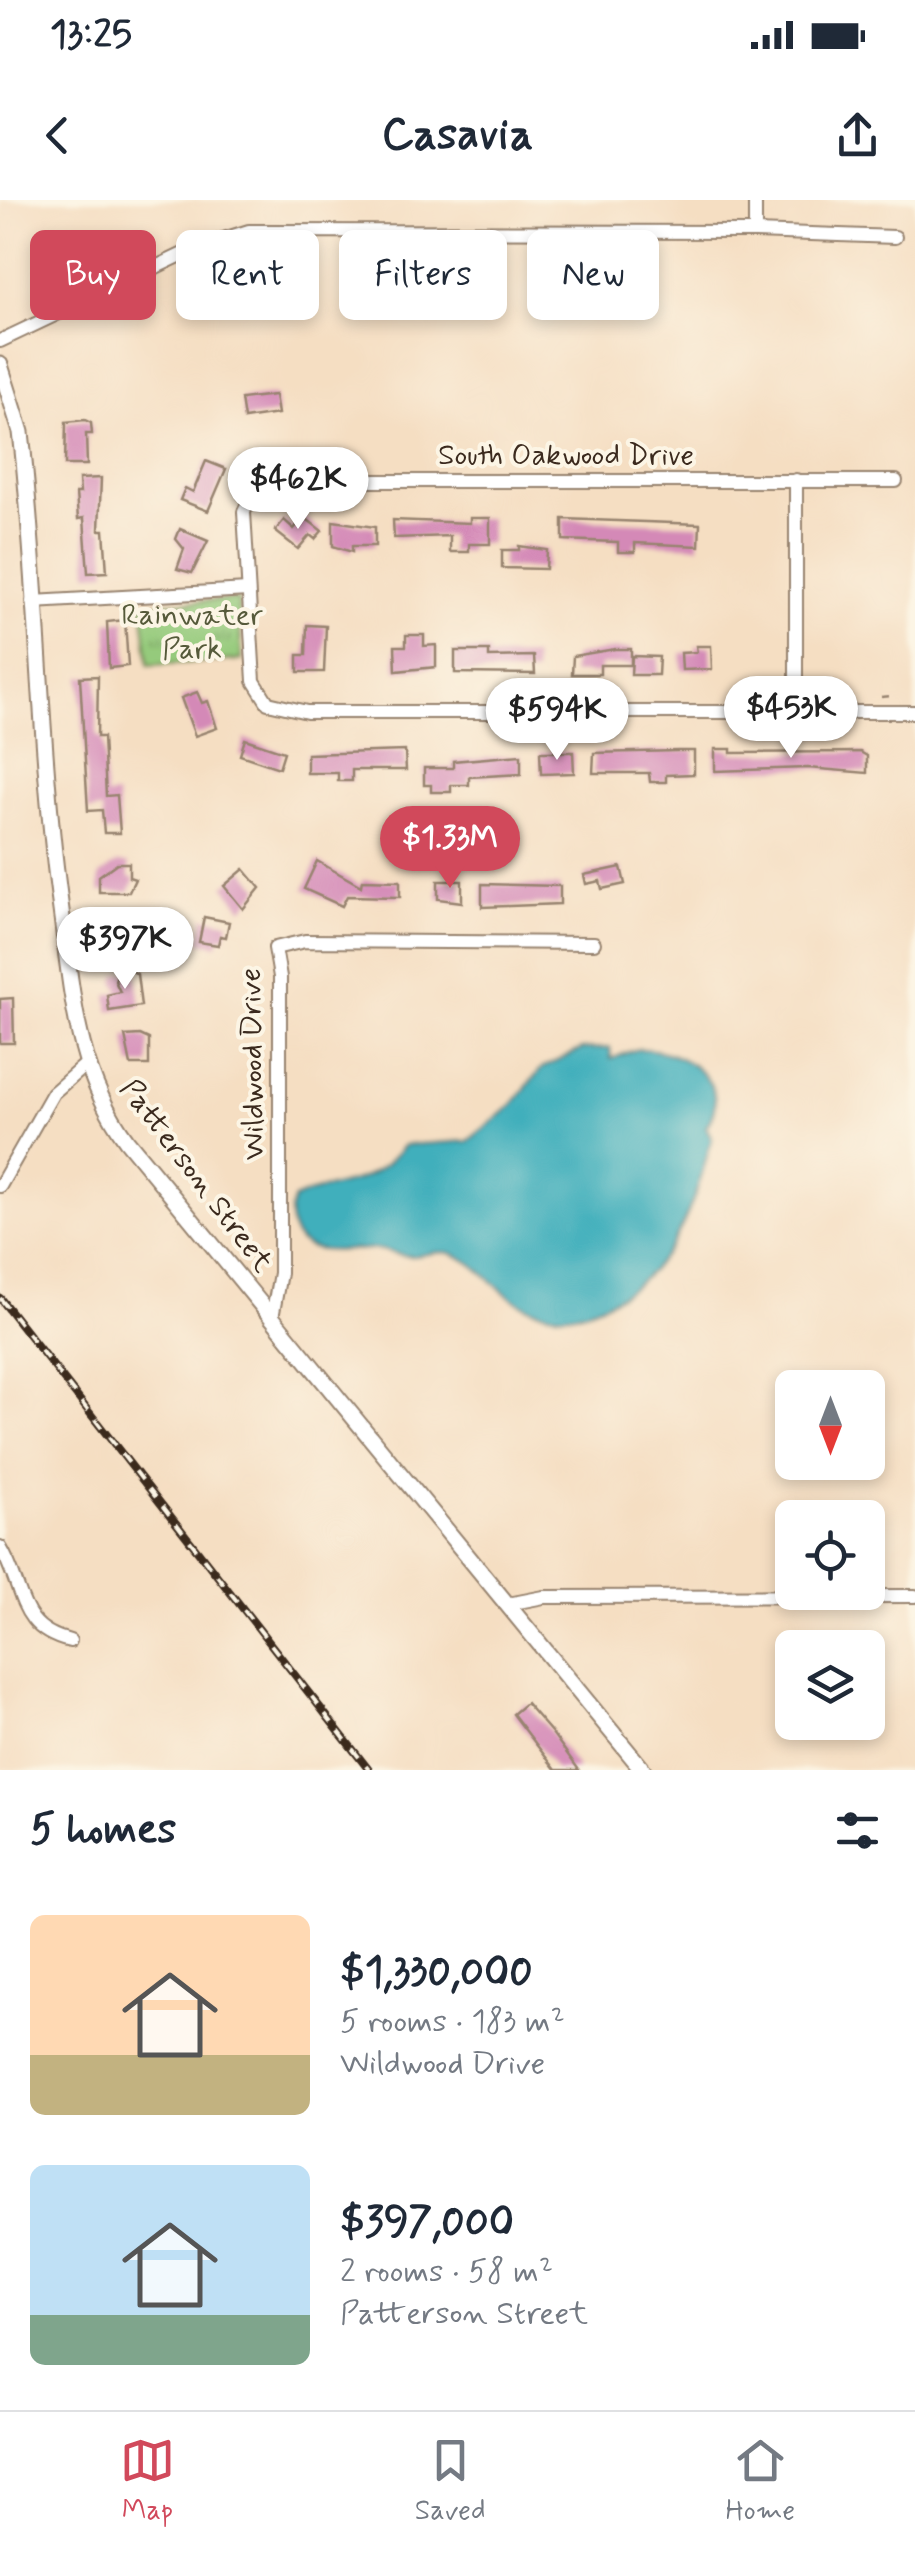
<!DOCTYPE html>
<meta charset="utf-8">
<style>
:root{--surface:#fff;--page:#f6f6f7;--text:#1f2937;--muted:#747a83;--line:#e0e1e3;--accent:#d1495b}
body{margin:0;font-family:Mynerve,sans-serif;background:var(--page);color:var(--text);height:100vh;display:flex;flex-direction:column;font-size:38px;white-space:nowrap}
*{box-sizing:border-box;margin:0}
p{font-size:32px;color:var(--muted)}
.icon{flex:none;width:55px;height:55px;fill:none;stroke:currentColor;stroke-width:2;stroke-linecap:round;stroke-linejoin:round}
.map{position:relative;height:1570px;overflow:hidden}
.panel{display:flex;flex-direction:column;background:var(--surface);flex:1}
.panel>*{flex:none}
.hud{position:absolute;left:30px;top:30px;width:855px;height:90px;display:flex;gap:20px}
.needle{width:65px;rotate:180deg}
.tools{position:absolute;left:775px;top:1170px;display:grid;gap:20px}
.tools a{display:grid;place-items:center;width:110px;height:110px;border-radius:15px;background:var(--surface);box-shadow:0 5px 15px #0003;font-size:50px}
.price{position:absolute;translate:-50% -85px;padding:0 22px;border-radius:35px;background:#fff;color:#222;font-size:32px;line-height:65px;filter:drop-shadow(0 2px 5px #0008)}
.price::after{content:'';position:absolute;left:50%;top:60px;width:30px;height:22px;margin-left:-15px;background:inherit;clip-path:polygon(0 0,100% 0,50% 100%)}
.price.current{background:var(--accent);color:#fff}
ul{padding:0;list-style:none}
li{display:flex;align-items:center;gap:30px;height:250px;padding:0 30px}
li span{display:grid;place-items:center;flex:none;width:280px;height:200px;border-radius:15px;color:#555}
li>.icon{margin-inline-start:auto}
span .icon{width:120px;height:120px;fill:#fffc;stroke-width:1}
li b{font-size:42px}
h2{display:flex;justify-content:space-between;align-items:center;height:120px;padding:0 30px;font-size:42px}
.tag{padding:0 35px;border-radius:15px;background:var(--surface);box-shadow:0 5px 15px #0003;font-size:35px;line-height:90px}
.tag.current{background:var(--accent);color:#fff}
.status{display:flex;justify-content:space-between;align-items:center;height:70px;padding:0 50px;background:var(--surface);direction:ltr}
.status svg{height:28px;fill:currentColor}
header{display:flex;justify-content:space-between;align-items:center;height:130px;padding:0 30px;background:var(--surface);font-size:45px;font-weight:700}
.tabs{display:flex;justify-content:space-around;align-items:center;height:140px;border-top:2px solid var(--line);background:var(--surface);font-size:28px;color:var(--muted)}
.tabs a{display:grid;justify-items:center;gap:5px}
.tabs .current{color:var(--accent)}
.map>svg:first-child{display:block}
.park{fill:url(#park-tufts);stroke:#687a4d;stroke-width:2.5}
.water{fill:#40afbc;stroke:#3e6c6d;stroke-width:2.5}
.building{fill:#d489b7}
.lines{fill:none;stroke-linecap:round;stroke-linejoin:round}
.minor-casing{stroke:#988470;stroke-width:16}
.tertiary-casing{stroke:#988470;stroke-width:19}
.path{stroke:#988470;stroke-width:2.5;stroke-dasharray:8 8;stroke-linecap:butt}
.minor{stroke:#fff;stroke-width:12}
.tertiary{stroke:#fff;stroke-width:15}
.rail-casing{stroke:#3b2a1e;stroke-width:8}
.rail{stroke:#fcf5e5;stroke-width:4;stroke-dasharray:11;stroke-linecap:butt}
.labels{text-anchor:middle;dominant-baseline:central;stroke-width:8;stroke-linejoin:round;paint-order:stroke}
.street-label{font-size:30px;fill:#3b2a1e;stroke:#fcf5e5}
.park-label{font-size:30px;fill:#565a3a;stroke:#fcf5e5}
</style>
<div class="status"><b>13:25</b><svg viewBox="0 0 49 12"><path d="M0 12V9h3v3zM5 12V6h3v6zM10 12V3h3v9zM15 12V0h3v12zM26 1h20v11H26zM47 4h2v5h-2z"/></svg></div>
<header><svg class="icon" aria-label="back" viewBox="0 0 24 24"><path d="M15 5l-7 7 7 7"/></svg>Casavia<svg class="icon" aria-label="share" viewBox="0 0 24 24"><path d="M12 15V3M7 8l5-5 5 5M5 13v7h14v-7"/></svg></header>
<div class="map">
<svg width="915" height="1570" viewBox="0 0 915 1570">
<defs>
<pattern id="park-tufts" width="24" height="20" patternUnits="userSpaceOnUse" patternTransform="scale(2.5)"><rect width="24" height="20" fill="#95ca7c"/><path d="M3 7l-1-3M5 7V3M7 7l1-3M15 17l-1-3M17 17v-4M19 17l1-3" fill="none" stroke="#7ba465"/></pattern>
</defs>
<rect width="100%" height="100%" fill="#fcf5e5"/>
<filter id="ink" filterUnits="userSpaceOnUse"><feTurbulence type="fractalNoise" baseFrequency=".01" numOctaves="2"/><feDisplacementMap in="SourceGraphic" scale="20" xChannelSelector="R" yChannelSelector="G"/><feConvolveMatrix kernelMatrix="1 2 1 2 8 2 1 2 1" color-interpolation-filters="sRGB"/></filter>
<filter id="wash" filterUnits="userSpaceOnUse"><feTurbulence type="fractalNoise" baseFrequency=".0048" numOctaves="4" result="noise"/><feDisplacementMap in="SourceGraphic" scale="40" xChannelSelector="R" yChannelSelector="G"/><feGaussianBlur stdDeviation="2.25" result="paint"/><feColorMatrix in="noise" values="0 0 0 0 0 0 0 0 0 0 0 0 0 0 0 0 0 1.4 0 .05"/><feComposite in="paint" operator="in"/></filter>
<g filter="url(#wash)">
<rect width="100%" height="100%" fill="#f5dec2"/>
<!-- park -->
<polygon class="park" points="238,399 242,460 149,465 142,404"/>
<!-- water -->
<path class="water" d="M610,848L611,859C621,856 631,849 641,849C682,849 736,883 706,927L712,938C694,1006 673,1073 605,1103C578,1115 560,1119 531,1108C498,1096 482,1063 450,1053C438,1050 424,1056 412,1056C399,1056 387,1050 374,1049C348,1048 303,1061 292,1028C289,1018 290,1008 294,999C341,977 366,992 404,945L468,941L510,907L542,868L582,849Z"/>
<g id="blocks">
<!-- building -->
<g class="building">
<polygon points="275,195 278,214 244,219 241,199"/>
<polygon points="85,220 91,223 92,234 86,234 87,265 65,265 66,222"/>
<polygon points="206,261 226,269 208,311 180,300 185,288 193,292"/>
<polygon points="101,278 99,330 104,330 107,372 88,373 84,318 78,319 76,293 80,293 79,279"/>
<polygon points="304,317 322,331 315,339 310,335 298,349 275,331 284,320 294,329"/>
<polygon points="470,318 490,318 490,344 469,344 469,352 450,352 450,336 394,338 393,320 470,323"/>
<polygon points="563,319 700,324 699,346 635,343 635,352 618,352 618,342 563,340"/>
<polygon points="333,321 375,327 375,346 352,346 352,352 333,346"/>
<polygon points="180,329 208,341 192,373 177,369 184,349 176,339"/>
<polygon points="519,346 547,350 546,369 502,368 502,350 519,350"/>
<polygon points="125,420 128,466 109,468 107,422"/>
<polygon points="307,425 326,426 324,472 298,472 298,455 306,455"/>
<polygon points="406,435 424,435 424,446 436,445 436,467 396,471 395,446 406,446"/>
<polygon points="696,446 711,446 712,469 682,470 681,453 697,452"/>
<polygon points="615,449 631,449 631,465 600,465 600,474 572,474 573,456"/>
<polygon points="455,451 489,451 489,457 534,456 535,474 455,473"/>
<polygon points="632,456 659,457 658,475 631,475"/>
<polygon points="98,476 97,537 103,537 106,596 117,595 120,633 104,633 102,610 88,611 80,477"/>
<polygon points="197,492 202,503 208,501 217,528 195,536 181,498"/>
<polygon points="245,539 284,552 279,568 240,555"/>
<polygon points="715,549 731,549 731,553 860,552 867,556 867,573 808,568 715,571"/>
<polygon points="405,551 406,570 352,570 352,581 338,581 338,573 307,573 307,554"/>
<polygon points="678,551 694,551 694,574 666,575 666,582 650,582 649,573 593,573 594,553"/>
<polygon points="540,552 573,552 574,573 541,574"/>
<polygon points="521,555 521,574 469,577 469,585 451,585 451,592 431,592 431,585 424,585 424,568 453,568 453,561"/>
<polygon points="317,661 361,686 362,680 400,681 400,697 347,696 342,706 304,689"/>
<polygon points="117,663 129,663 129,677 135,679 129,692 99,692 99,676"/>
<polygon points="621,667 625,684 602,689 600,681 586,684 584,675"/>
<polygon points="244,669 260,688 243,709 224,686"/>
<polygon points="438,681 462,681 462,702 438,699"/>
<polygon points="482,684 560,686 560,704 482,707"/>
<polygon points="123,713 129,744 105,749 102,716"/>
<polygon points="204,717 229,722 226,737 220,736 218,745 199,742"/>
<polygon points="132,771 137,774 141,806 109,811 107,795 120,792 115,781 117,774"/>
<polygon points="13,798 14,843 0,843 0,799"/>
<polygon points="140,835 149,839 149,865 131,865 125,836"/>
<polygon points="526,1503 552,1533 579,1570 556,1570 545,1556 513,1514"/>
</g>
</g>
</g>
<g filter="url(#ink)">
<use href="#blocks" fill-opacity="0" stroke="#988470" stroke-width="2.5"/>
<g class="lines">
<!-- minor casing -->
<g class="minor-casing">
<g id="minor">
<polyline points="755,32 755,0"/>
<polyline points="0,141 198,47 249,31 755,32 895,37"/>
<polyline points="896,281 274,281 253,292 244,312 254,481 268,503 307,512 915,512"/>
<polyline points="33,402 248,390"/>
<polyline points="796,512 796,280"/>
<polyline points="0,986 53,893 85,865"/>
<polyline points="272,1118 280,1073 280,777 275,748 305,741 594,743"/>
<path d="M0,1347C25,1388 16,1428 70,1441"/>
<polyline points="508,1404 544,1397 915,1396"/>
</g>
</g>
<!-- tertiary casing -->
<g class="tertiary-casing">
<path id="tertiary" d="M0,165L21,232C39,391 39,552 61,710C72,792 76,872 127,941L643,1570"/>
</g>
<!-- path -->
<polyline class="path" points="881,497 892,496"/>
<!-- minor -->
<use href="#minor" class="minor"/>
<!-- tertiary -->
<use href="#tertiary" class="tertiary"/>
<!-- rail casing -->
<g class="rail-casing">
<polyline id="rail" points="0,1098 369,1570"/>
</g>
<!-- rail -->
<use href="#rail" class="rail"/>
</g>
</g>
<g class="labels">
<!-- street labels -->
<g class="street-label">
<text x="566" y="255">South Oakwood Drive</text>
<text transform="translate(253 864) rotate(-91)">Wildwood Drive</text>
<text transform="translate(196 976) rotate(53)">Patterson Street</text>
</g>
<!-- park labels -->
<g class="park-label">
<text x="192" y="415">Rainwater<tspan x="192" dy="34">Park</tspan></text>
</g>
</g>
</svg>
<div class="tools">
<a><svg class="needle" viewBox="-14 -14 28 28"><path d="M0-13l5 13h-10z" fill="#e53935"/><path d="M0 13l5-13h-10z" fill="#747a83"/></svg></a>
<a><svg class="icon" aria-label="locate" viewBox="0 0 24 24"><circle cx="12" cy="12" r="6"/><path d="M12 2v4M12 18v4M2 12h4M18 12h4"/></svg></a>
<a><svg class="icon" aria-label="layers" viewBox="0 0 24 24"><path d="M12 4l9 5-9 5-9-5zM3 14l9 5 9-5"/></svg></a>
</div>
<b class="price" style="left:298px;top:332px">$462K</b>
<b class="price" style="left:791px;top:561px">$453K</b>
<b class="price" style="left:557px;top:563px">$594K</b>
<b class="price current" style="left:450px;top:691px">$1.33M</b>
<b class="price" style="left:125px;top:792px">$397K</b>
<div class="hud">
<a class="tag current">Buy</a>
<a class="tag">Rent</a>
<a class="tag">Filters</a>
<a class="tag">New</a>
</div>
</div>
<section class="panel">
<h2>5 homes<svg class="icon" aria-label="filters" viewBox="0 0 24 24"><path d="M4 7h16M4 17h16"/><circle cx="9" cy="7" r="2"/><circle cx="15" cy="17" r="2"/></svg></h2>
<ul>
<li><span style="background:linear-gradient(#ffd9b3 70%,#c2b280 0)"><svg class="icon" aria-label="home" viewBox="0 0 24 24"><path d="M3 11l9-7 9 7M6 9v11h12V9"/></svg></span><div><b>$1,330,000</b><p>5 rooms · 183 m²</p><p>Wildwood Drive</p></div></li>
<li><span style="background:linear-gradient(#bfe0f5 75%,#7fa58c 0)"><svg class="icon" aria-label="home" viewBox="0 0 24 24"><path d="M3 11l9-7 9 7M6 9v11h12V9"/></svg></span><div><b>$397,000</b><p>2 rooms · 58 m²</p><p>Patterson Street</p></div></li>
</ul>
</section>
<nav class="tabs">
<a class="current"><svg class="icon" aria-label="map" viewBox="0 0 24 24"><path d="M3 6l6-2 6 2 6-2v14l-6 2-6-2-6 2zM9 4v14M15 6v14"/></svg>Map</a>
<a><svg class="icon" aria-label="saved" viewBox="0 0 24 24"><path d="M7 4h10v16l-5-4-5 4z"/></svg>Saved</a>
<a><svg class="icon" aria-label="home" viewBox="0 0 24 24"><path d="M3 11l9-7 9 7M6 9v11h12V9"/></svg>Home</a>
</nav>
